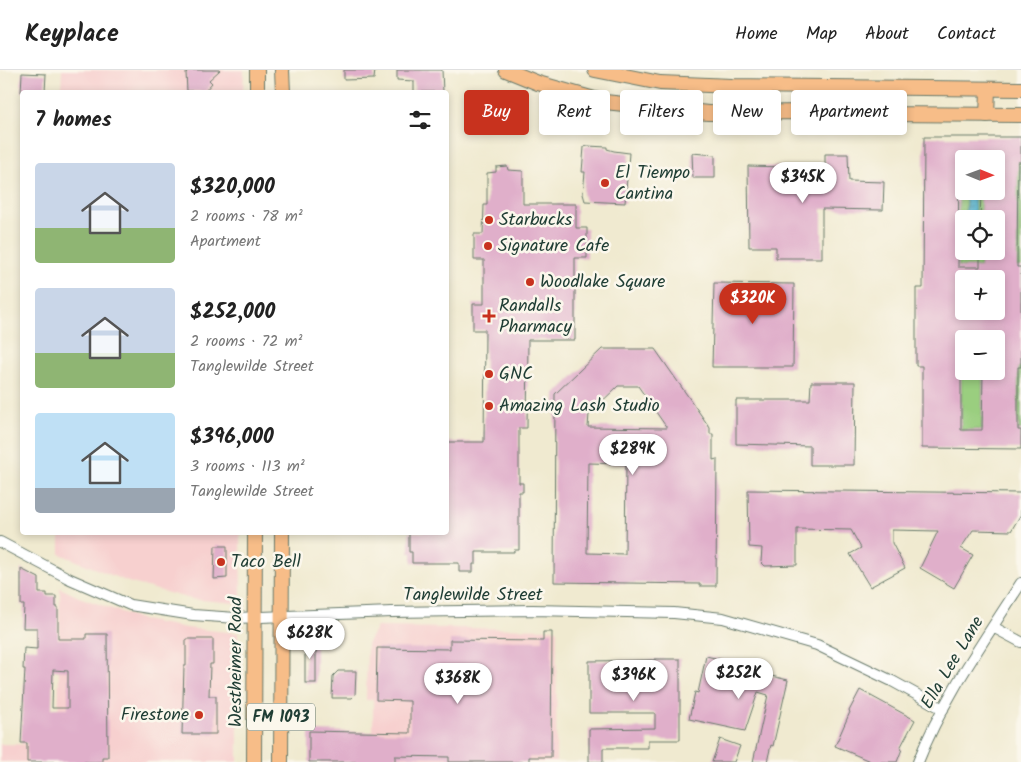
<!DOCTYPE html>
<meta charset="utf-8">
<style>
:root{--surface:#fff;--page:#f6f6f6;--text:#222;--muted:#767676;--line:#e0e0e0;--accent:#c8321e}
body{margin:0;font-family:Kalam,sans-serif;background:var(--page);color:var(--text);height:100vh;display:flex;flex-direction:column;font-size:19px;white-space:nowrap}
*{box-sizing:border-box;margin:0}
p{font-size:16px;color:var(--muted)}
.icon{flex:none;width:28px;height:28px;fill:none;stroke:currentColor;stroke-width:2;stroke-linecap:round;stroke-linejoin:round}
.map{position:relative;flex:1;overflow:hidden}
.drawer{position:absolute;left:20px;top:20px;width:429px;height:445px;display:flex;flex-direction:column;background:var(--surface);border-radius:5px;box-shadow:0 2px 8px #0003}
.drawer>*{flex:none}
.top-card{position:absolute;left:464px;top:20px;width:475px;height:45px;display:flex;gap:10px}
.needle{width:32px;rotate:91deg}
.buttons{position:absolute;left:955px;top:80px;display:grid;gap:10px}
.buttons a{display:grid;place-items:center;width:50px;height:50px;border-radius:5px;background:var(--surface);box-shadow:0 2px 8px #0003;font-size:25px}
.price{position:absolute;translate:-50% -42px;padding:0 11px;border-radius:18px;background:#fff;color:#222;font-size:16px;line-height:32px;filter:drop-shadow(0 1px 2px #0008)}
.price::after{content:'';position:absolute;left:50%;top:30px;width:15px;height:11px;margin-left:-8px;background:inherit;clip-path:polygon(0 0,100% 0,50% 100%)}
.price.selected{background:var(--accent);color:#fff}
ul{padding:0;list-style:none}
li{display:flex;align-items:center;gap:15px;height:125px;padding:0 15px}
li span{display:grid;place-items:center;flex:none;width:140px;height:100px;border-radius:5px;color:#555}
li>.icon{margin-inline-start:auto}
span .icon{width:60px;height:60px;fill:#fffc;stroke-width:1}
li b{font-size:21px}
h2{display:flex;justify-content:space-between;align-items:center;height:60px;padding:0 15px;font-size:21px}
.pill{padding:0 18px;border-radius:5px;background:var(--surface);box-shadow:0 2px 8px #0003;font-size:18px;line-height:45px}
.pill.selected{background:var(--accent);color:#fff}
header{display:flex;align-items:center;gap:30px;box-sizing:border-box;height:70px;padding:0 25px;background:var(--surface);border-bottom:1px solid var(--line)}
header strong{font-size:24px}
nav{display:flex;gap:28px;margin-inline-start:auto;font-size:18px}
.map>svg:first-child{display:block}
.built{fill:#f7d0cf}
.pitch{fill:#9ace7f;stroke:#5c865a}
.water{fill:url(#water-ripples);stroke:#3c7c86}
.building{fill:#e0afca;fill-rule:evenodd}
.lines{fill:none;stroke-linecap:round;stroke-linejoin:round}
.minor-casing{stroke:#687a6b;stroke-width:12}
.major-casing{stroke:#687a6b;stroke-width:16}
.minor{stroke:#fff;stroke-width:10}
.major{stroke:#f7bd88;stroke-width:14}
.poi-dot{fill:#c8321e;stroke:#fbf7ec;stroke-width:2}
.labels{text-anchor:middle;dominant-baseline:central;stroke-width:5;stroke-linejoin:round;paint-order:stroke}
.shield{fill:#fbf7ec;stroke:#61756b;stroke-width:1}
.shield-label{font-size:16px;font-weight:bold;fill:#1f3d34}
.poi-label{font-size:18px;fill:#1f3d34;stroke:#fbf7ec;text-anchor:start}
.street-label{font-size:18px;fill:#1f3d34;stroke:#fbf7ec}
</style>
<header>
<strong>Keyplace</strong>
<nav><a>Home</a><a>Map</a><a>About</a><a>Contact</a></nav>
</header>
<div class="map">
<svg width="1021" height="692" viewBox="0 0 1021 692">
<defs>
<pattern id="water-ripples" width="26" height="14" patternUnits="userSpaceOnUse" patternTransform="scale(1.25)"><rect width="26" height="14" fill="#59bbd8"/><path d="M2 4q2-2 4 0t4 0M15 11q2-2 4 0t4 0" fill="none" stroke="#4999b0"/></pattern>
</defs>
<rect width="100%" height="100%" fill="#fbf7ec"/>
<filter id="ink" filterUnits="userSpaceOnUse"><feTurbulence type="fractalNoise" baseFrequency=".02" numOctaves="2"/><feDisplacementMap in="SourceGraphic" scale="10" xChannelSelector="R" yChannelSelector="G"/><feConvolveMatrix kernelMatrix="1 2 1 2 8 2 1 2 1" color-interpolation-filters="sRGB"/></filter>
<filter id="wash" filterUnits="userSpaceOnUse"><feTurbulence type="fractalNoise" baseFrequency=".0096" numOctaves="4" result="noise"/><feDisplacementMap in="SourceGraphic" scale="20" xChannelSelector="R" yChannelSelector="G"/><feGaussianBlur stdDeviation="1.12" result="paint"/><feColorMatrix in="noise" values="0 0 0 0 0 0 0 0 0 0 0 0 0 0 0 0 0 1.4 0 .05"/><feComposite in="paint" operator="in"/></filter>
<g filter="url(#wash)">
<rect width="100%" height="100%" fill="#f0ead0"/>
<!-- built -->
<g class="built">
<polygon points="62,0 244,0 243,22 61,22"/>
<polygon points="60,463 240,463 241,524 234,533 191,529 128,512 60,484"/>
<polygon points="60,518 79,527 143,550 186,558 238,563 238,692 0,692 0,674 58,675"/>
<polygon points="377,557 557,559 556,692 373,692 373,630 366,630 367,574"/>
</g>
<!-- pitch -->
<g class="pitch">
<polygon points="959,92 964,92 964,121 981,121 980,149 964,149 964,181 980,181 980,197 958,197"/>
<polygon points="1018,92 1021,92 1021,197 1017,197"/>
<polygon points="961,295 964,295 964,301 983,301 982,360 961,360"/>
<rect x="1018" y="297" width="3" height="63"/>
</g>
<!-- water -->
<polygon class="water" points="970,126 974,127 975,148 964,149 963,145 966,139 966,128"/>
<g id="blocks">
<!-- building -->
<g class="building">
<polygon points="189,0 220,0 209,10 212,13 205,21 187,21 186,3"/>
<polygon points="344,0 375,0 374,9 344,10"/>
<polygon points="397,0 442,0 443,22 414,22 414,11 397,10"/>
<polygon points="22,3 46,4 45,22 21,22"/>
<path d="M924,67H1021V92H1018L1017,197H1021V297H1018V360H1021V379L922,378V296H916V218H923ZM964,89H996V121H981L980,149H996V181H980V197H958L959,92H964ZM964,209H996V241H964ZM964,269H996V301H983L982,360H961V295H964Z"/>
<polygon points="588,76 607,77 607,79 614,81 629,83 625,133 585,131 583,124 585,102 582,102 584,77"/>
<polygon points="692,83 715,85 715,108 693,108"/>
<polygon points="825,84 848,84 849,111 884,112 883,140 822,139 822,188 776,188 776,177 749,177 748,96 825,98"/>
<polygon points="507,96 508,100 523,101 523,134 576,134 576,158 587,158 587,188 575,188 575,270 528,270 527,358 519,358 519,413 523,413 523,422 519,422 519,480 514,480 514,482 476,482 476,494 473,494 473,502 459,502 459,493 412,493 412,482 409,482 409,462 446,462 446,372 484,372 485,260 473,260 473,234 484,234 484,190 474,190 474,164 483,164 484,135 487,135 487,103 496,102 496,97"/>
<polygon points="714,213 794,214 793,297 712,297"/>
<path d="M602,279H655L710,358V364H713V390L717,389L716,516H700V514L554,512L555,324ZM618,316H638L667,358L588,357L589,344ZM588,393L626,394L625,484L587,483Z"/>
<polygon points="811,312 855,312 854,395 810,395 810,376 736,374 736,330 810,330"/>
<polygon points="748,420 1021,423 1021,444 1011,461 973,460 961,478 973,485 954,518 920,498 938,461 892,460 892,473 905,498 870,517 850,484 861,478 851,460 797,459 797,495 765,496 761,492 762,478 749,477"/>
<polygon points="215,476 227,476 227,508 214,509"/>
<path d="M21,499L39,508V523H47V526H56V537H58V569H86V564H107L108,687H102V692H27V673H21L25,599H23L24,578L37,579V558H23L24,535H21ZM53,600L68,601V638H52Z"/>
<polygon points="543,562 552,562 551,687 529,687 529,692 449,692 449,687 395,686 395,692 309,692 309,661 410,663 410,631 376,630 377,578 450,579 450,570 543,571"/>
<rect x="305" y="567" width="11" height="46"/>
<polygon points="186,569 213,569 213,594 210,594 209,626 216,626 216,664 182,664 184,596 186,596"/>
<polygon points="706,586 764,599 763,604 788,610 773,676 771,675 767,692 753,692 768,625 758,622 745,661 689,649 695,622 698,623"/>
<polygon points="655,589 680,589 680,670 648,670 648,678 603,678 603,692 589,692 589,659 655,658 655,643 589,643 589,591 655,590"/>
<polygon points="338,601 356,601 355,625 352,628 332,628 333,606"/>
<polygon points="860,620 915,650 900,678 902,679 897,692 872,692 835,676 850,642 849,641"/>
<polygon points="720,669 740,676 734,692 712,692"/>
</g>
</g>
</g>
<g filter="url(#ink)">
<use href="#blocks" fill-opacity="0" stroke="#687a6b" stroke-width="1"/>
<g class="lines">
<!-- minor casing -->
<g class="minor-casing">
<g id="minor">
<polyline points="0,472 70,509 130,535 193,545 236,548 392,542 532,540 674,543 723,548 817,575 892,611 943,639"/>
<polyline points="993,557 1021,572"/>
<path d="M918,692C943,628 984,571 1021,513"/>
</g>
</g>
<!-- major casing -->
<g class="major-casing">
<g id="major">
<polyline points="282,0 283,22"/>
<polyline points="506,0 538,13 605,32 708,43 815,42 881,44 1021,45"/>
<polyline points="595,0 660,13 732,16 1021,19"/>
<polyline points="257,22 257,0"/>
<polyline points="987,45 988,20"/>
<polyline points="254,692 255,462"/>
<polyline points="281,692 282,462"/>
</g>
</g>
<!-- minor -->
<use href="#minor" class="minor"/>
<!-- major -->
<use href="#major" class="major"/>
</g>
</g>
<!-- markers -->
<g class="poi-dot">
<circle cx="605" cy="113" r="5"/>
<circle cx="489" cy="150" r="5"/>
<circle cx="488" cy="176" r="5"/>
<circle cx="530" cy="212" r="5"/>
<path d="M486.5 238.5h5v5h5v5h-5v5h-5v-5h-5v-5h5z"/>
<circle cx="489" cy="304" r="5"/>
<circle cx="489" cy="336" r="5"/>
<circle cx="221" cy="492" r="5"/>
<circle cx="199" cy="645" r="5"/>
</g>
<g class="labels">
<!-- shield labels -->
<rect class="shield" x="247" y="633.5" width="68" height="27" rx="4"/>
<g class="shield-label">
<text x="281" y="647">FM 1093</text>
</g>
<!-- poi labels -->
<g class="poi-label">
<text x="615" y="103">El Tiempo<tspan x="615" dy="21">Cantina</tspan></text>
<text x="499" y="150">Starbucks</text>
<text x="498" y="176">Signature Cafe</text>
<text x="540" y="212">Woodlake Square</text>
<text x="499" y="236">Randalls<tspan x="499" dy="21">Pharmacy</tspan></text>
<text x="499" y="304">GNC</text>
<text x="499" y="336">Amazing Lash Studio</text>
<text x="231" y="492">Taco Bell</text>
<text x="189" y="645" text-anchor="end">Firestone</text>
</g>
<!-- street labels -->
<g class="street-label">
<text x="473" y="525">Tanglewilde Street</text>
<text transform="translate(236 592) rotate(-90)">Westheimer Road</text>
<text transform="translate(953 593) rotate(-59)">Ella Lee Lane</text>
</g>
</g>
</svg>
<div class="buttons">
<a><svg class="needle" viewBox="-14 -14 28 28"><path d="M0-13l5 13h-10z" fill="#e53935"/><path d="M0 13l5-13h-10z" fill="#767676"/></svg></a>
<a><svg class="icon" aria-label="locate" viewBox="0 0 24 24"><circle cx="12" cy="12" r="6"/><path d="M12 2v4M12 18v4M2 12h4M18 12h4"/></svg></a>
<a>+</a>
<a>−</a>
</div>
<b class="price" style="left:803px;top:134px">$345K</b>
<b class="price selected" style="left:753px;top:255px">$320K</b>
<b class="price" style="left:633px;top:406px">$289K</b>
<b class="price" style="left:310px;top:590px">$628K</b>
<b class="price" style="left:739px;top:630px">$252K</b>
<b class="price" style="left:634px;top:632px">$396K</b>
<b class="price" style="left:458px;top:635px">$368K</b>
<div class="top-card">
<a class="pill selected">Buy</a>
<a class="pill">Rent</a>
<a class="pill">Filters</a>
<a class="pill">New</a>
<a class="pill">Apartment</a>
</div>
<section class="drawer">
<h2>7 homes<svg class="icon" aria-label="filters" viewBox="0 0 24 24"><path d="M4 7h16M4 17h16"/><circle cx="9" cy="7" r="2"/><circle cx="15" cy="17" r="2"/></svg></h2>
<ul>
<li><span style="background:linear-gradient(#c9d6e8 65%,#8fb573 0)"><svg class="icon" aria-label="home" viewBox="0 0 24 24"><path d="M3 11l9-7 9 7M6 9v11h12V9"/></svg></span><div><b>$320,000</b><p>2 rooms · 78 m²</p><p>Apartment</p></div></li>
<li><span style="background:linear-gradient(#c9d6e8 65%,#8fb573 0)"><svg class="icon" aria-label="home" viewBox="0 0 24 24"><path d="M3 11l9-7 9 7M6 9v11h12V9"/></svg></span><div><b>$252,000</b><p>2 rooms · 72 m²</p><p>Tanglewilde Street</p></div></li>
<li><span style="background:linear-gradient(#bfe0f5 75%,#9aa5b1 0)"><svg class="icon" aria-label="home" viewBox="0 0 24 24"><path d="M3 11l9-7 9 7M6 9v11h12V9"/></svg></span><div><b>$396,000</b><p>3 rooms · 113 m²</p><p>Tanglewilde Street</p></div></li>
</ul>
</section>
</div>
